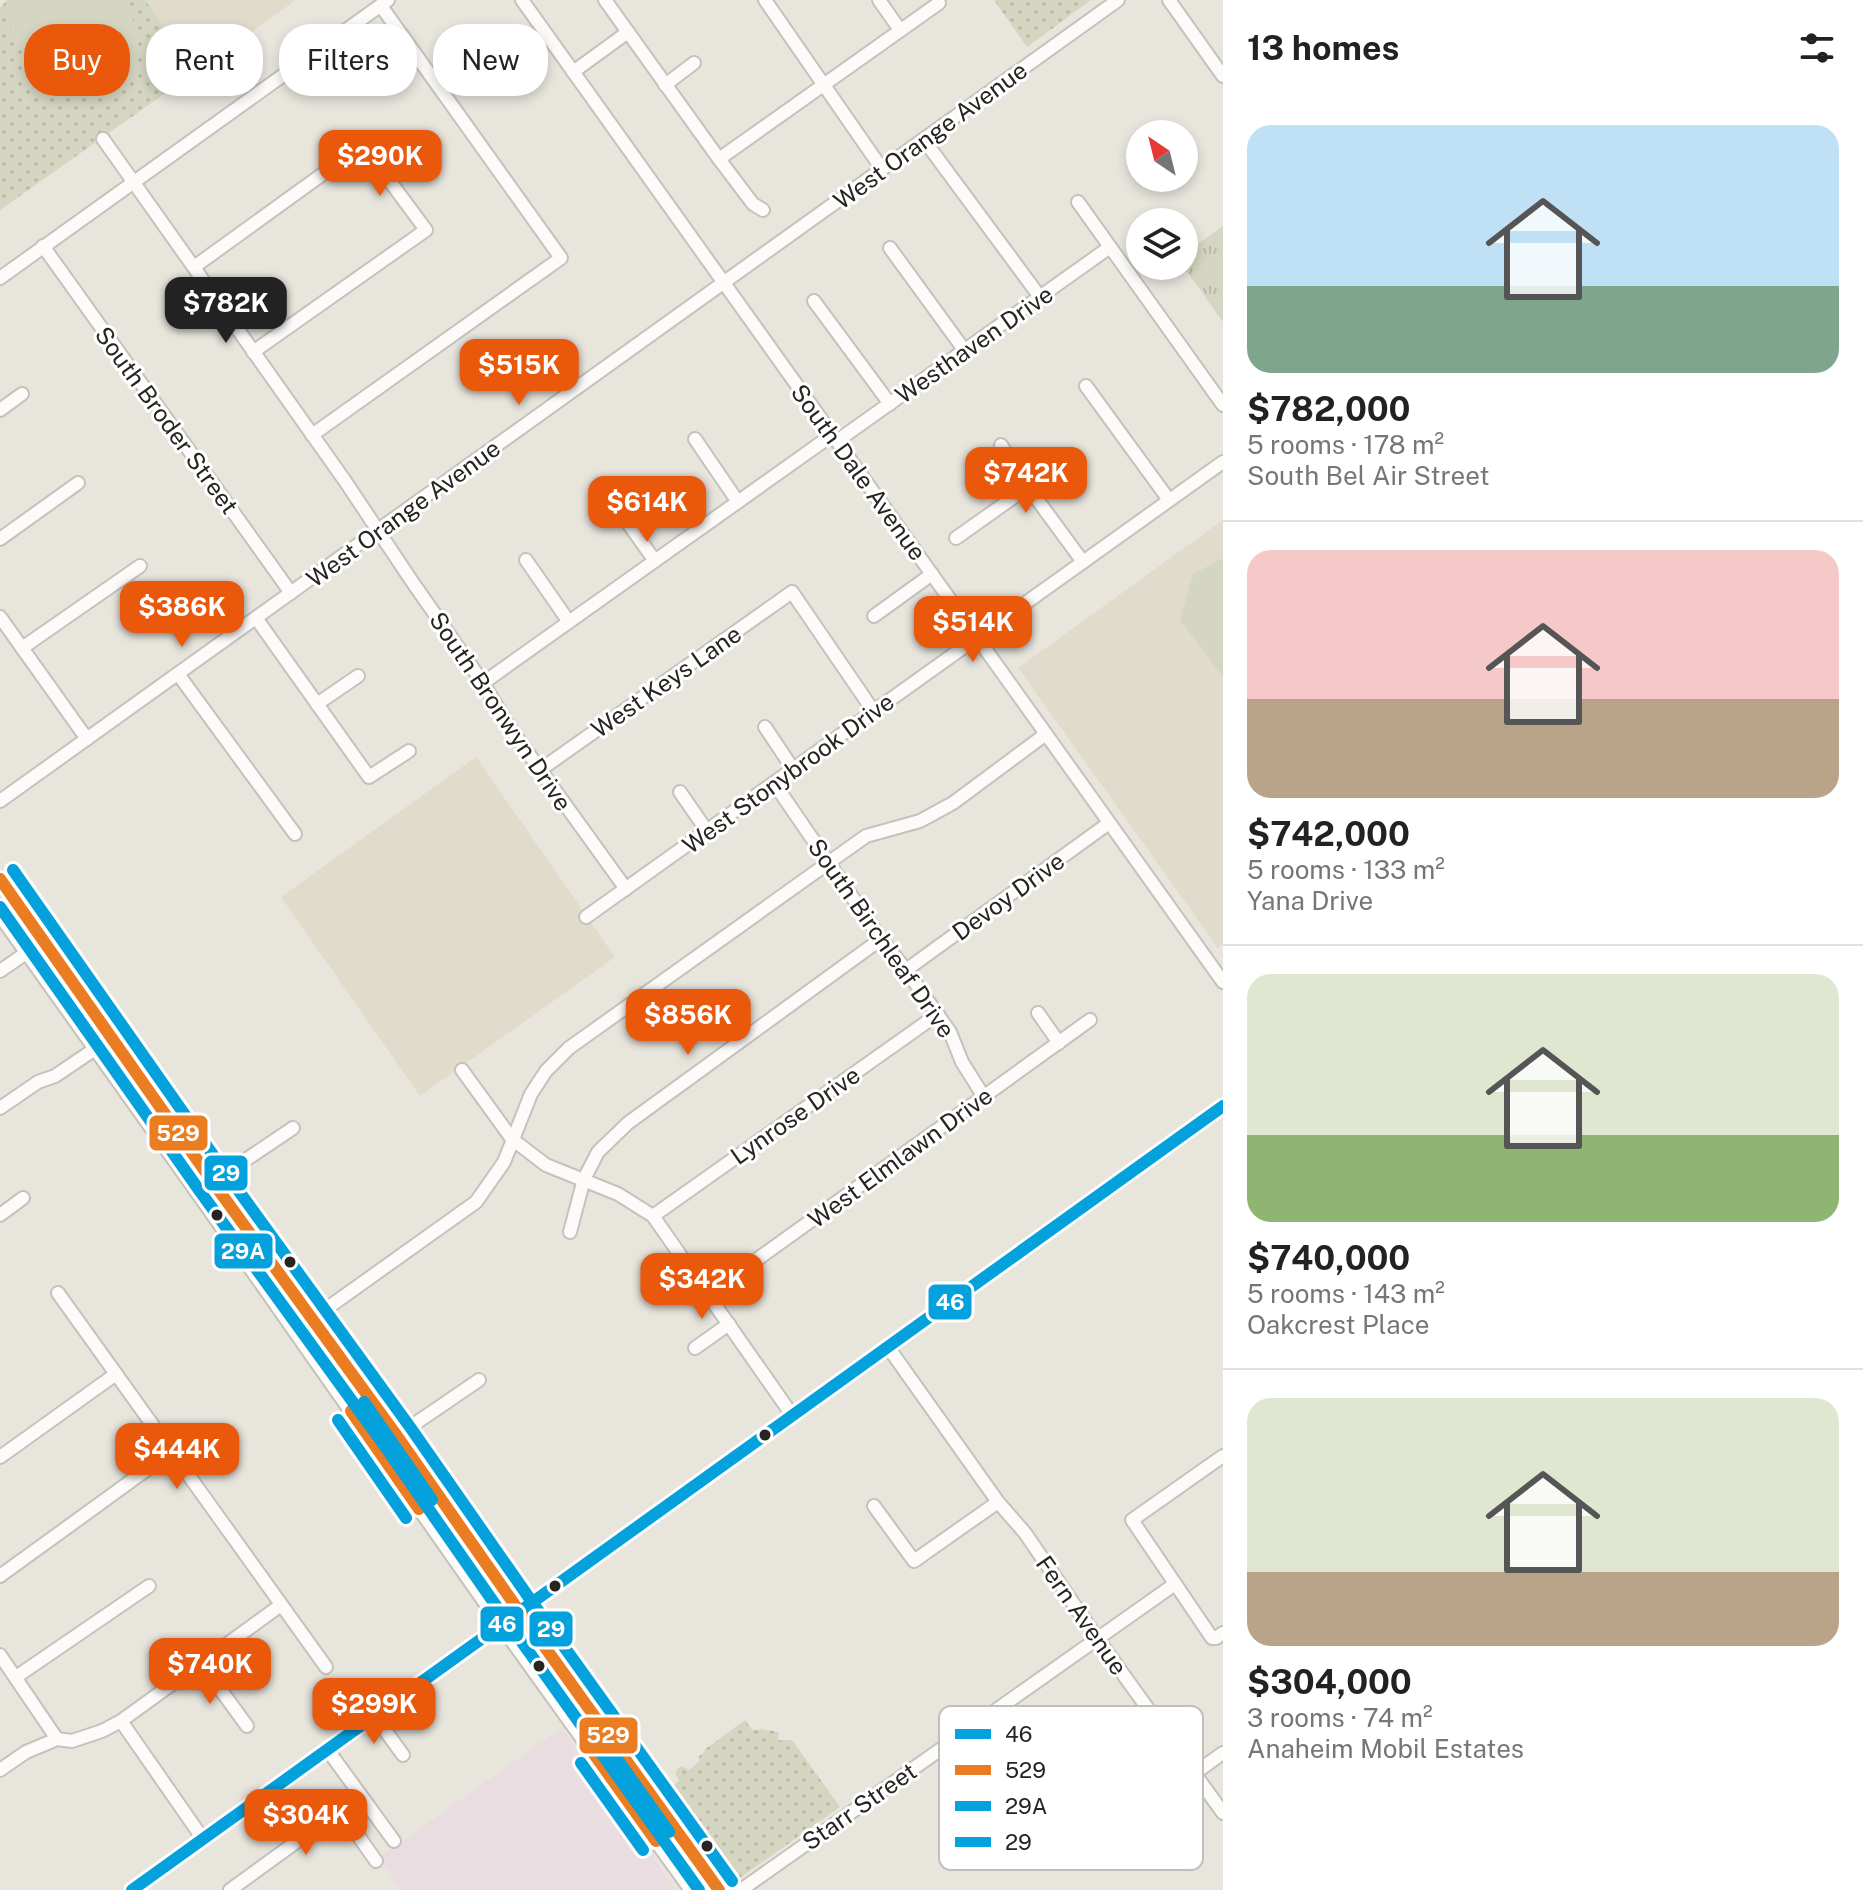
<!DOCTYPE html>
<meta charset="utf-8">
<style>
:root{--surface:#fff;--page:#f6f6f6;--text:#222;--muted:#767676;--line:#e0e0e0;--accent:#ea580c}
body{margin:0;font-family:"Public Sans",sans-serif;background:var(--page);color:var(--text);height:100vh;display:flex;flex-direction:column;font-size:30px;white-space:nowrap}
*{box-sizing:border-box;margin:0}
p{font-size:26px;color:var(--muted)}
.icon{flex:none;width:44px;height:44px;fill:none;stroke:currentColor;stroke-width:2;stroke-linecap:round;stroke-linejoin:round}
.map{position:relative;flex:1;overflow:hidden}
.details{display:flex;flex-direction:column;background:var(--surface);width:640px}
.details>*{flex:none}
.banner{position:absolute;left:24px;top:24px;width:760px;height:72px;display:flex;gap:16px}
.needle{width:52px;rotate:325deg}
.buttons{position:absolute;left:1126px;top:120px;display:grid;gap:16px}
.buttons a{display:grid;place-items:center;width:72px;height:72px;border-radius:50%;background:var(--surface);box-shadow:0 4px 12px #0003;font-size:40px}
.price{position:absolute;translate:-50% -68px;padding:0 18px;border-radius:16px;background:var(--accent);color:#fff;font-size:26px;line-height:52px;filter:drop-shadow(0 2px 4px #0008)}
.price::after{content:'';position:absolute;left:50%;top:48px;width:24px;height:18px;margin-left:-12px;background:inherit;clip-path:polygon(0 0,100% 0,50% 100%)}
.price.on{background:#222;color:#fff}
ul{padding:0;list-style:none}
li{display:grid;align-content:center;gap:16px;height:424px;padding:0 24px}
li+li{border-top:2px solid var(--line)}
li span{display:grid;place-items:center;height:248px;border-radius:24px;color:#555}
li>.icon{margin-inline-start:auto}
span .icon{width:144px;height:144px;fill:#fffc;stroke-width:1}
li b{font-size:34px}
h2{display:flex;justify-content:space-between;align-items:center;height:96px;padding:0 24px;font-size:34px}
.pill{padding:0 28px;border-radius:32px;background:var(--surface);box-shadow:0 4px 12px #0003;font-size:28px;line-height:72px}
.pill.on{background:var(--accent);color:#fff}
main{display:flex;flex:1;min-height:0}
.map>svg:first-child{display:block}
.built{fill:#e1dbcc}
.industrial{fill:#eadde1}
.grass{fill:url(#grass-tufts)}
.park{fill:url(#park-dots)}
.pitch{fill:#d5d6c1}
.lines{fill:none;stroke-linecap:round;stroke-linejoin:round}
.minor-casing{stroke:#c5c2bc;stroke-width:16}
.major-casing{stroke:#c5c2bc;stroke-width:18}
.minor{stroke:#fcfbfa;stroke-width:12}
.major{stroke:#fcfbfa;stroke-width:14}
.bus-1-casing{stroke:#fff;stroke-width:18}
.bus-2-casing{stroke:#fff;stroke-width:18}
.bus-3-casing{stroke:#fff;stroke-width:18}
.bus-4-casing{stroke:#fff;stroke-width:18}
.bus-1{stroke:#04a1dd;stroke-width:12}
.bus-2{stroke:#ea7d21;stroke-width:12}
.bus-3{stroke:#04a1dd;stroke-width:12}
.bus-4{stroke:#04a1dd;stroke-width:12}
.bus-dot{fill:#272521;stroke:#fff;stroke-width:3}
.labels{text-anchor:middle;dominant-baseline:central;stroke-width:6;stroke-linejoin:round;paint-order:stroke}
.street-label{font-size:24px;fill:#272521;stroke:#fff}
.key{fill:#fff;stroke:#bebebc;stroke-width:2}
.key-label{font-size:22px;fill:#272521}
.line-badge{stroke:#fff;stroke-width:3}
.badge-label{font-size:22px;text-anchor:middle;font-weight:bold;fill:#fff}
</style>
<main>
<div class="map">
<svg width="1223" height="1890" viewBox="0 0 1223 1890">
<defs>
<pattern id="grass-tufts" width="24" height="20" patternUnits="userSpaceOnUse" patternTransform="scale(2)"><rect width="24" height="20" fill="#d5d6c1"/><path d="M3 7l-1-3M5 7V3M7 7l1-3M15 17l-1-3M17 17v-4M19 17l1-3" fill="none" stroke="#b7b8a6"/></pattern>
<pattern id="park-dots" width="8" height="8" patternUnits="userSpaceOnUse" patternTransform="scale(2)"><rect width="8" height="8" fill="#d5d6c1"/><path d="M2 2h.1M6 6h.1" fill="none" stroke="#b7b8a6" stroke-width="1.8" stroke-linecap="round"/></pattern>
</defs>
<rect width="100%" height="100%" fill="#e8e5dd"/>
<!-- built -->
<g class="built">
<polygon points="145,0 296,0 195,72"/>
<polygon points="1223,520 1223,944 1218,948 1018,668"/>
<polygon points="476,757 615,957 420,1096 281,897"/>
</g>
<!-- industrial -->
<polygon class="industrial" points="561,1728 676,1890 401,1890 379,1858"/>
<!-- grass -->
<polygon class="grass" points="1223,226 1223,322 1183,266 1184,254"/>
<!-- park -->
<g class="park">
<polygon points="7,0 145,0 195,72 0,210 0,8"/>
<polygon points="994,0 1091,0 1027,47"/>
<path d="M745,1720L752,1730H760V1729L779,1732L778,1740H792L840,1807L737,1880L725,1877L668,1798L671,1787L679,1781C675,1774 674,1770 682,1766L689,1770L700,1761L698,1757L705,1752L704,1750Z"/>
</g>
<!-- pitch -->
<g class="pitch">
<polygon points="21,0 122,0 133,19 135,73 101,97 14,43 7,9"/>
<polygon points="1223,558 1223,677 1180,620 1193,574"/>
</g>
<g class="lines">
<!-- minor casing -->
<g class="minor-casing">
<g id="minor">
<polyline points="522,0 1223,982"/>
<polyline points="605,0 719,159 753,204 763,210"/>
<polyline points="765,0 882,169"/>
<polyline points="879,0 900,30"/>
<polyline points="1169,0 1223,76"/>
<polyline points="573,72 628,32"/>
<polyline points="665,85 694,63"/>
<polyline points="103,139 345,481 411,580 483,683 510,728 626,889"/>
<polyline points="924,140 1040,297"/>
<polyline points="719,159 939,3"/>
<polyline points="1078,202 1223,405"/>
<polyline points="43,246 291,593"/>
<polyline points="890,248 965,351"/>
<polyline points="194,267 363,145 426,230 253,352"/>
<polyline points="0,278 388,0"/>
<polyline points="814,301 890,404"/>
<polyline points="1086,386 1169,500"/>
<polyline points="0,410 22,394"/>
<polyline points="312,435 561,258 381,6"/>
<polyline points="695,439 738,502"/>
<polyline points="837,441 1110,247"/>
<polyline points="1001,445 1028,487 1083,562"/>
<polyline points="613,502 655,561"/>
<polyline points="956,538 1028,487"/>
<polyline points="0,539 78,483"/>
<polyline points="526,560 569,622"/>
<polyline points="874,616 932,574"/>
<polyline points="0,617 87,739"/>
<polyline points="256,618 369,777 409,751"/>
<polyline points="22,648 140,566"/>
<polyline points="178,674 295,834"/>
<polyline points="483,683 832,435"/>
<polyline points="317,704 358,676"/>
<polyline points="765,727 793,769"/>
<polyline points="540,770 792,592 874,712"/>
<polyline points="774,783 881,939 906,970 950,1032 962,1062 984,1097"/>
<polyline points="680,792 707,831"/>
<polyline points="0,801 1118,0"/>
<polyline points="586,917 1223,462"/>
<polyline points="906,970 1109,823"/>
<polyline points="0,971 26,953"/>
<polyline points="1038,1013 1059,1043"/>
<polyline points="462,1070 512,1139 546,1165 618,1194 653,1216 792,1415"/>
<polyline points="0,1108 38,1082 55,1076 95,1049"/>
<polyline points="198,1192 293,1128"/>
<polyline points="0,1215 23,1198"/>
<polyline points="653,1216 938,1014"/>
<polyline points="570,1232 584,1179 598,1152 628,1123 881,939"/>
<polyline points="58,1293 326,1667"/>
<polyline points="709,1294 1090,1020"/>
<polyline points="312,1319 476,1202 504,1162 531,1094 546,1071 569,1048 866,836 920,821 953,803 1046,734"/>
<polyline points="888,1347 998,1502 1025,1533 1097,1638 1223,1813"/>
<polyline points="695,1348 729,1324"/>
<polyline points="397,1436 479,1380"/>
<polyline points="1223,1456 1132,1520 1212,1638 1216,1638 1223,1633"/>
<polyline points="0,1457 116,1374"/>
<polyline points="874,1506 914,1561 998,1502"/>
<polyline points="0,1576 171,1452"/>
<polyline points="0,1655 57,1739"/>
<polyline points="202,1664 247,1726"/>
<polyline points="16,1677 149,1586"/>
<polyline points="374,1715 403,1755"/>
<polyline points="121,1721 203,1839"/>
<polyline points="327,1749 394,1841"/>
<polyline points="0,1770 26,1752 57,1739 72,1741 102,1731 121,1721 281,1605"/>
<polyline points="1195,1773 1223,1753"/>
<polyline points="230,1890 340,1810 376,1861"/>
<polyline points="741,1890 1175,1584"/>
</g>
</g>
<!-- major casing -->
<g class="major-casing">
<g id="major">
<polyline points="0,879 212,1181 397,1436 519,1611 719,1890"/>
<polyline points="0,914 198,1192 501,1624 692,1890"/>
<polyline points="132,1890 1223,1106"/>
</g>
</g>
<!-- minor -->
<use href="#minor" class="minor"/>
<!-- major -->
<use href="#major" class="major"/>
<!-- bus-1 casing -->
<g class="bus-1-casing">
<polyline id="bus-1" points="132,1890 1223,1106"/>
</g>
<!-- bus-2 casing -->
<g class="bus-2-casing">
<g id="bus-2">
<polyline points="0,879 212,1181 397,1436 519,1611 719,1890"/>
<polyline points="351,1411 419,1509"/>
<polyline points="594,1754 656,1841"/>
</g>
</g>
<!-- bus-3 casing -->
<g class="bus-3-casing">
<g id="bus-3">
<polyline points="0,907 199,1190 384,1445 506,1620 699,1890"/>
<polyline points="338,1420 406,1518"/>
<polyline points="581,1763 643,1850"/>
</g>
</g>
<!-- bus-4 casing -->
<g class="bus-4-casing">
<g id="bus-4">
<polyline points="13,870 225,1172 410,1427 532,1602 732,1881"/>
<polyline points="364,1402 432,1500"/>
<polyline points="607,1745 669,1832"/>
</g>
</g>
<!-- bus-1 -->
<use href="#bus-1" class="bus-1"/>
<!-- bus-2 -->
<use href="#bus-2" class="bus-2"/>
<!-- bus-3 -->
<use href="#bus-3" class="bus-3"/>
<!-- bus-4 -->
<use href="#bus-4" class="bus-4"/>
</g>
<!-- markers -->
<g class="bus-dot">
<circle cx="217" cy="1215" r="7"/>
<circle cx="290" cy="1262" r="7"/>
<circle cx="765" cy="1435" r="7"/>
<circle cx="555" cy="1586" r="7"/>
<circle cx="539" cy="1666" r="7"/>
<circle cx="707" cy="1846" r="7"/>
</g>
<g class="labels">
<!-- street labels -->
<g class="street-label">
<text transform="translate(930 135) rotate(-36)">West Orange Avenue</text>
<text transform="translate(974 344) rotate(-35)">Westhaven Drive</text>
<text transform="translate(167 420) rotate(54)">South Broder Street</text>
<text transform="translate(859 472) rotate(54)">South Dale Avenue</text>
<text transform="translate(403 513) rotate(-36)">West Orange Avenue</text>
<text transform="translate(666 681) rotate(-35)">West Keys Lane</text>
<text transform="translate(501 711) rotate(56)">South Bronwyn Drive</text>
<text transform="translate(788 773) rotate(-36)">West Stonybrook Drive</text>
<text transform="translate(1008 896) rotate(-36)">Devoy Drive</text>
<text transform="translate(882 938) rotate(55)">South Birchleaf Drive</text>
<text transform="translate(795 1115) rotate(-35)">Lynrose Drive</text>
<text transform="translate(900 1157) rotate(-36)">West Elmlawn Drive</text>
<text transform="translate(1082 1615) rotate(55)">Fern Avenue</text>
<text transform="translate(859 1806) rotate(-35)">Starr Street</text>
</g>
</g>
<!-- legend -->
<rect x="939" y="1706" width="264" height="164" rx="12" class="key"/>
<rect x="955" y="1729" width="36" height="10" fill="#04a1dd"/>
<rect x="955" y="1765" width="36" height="10" fill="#ea7d21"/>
<rect x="955" y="1801" width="36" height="10" fill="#04a1dd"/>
<rect x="955" y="1837" width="36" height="10" fill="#04a1dd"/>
<g class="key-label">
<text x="1005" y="1742">46</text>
<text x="1005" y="1778">529</text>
<text x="1005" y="1814">29A</text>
<text x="1005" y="1850">29</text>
</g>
<g class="line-badge">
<rect x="148" y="1114" width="61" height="38" rx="8" fill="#ea7d21"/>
<rect x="203" y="1154" width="46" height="38" rx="8" fill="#04a1dd"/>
<rect x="213" y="1232" width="61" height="38" rx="8" fill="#04a1dd"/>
<rect x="927" y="1283" width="46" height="38" rx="8" fill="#04a1dd"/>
<rect x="479" y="1605" width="46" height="38" rx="8" fill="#04a1dd"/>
<rect x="528" y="1610" width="46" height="38" rx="8" fill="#04a1dd"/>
<rect x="578" y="1716" width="61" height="39" rx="8" fill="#ea7d21"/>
</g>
<g class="badge-label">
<text x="178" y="1141">529</text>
<text x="226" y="1181">29</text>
<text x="243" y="1259">29A</text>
<text x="950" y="1310">46</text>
<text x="502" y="1632">46</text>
<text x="551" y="1637">29</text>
<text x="608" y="1743">529</text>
</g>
</svg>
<div class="buttons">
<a><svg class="needle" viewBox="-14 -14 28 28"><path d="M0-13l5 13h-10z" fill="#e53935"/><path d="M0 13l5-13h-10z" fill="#767676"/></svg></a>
<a><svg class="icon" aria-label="layers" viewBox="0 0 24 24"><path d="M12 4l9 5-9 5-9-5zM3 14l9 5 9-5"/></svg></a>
</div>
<b class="price" style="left:380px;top:198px">$290K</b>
<b class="price on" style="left:226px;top:345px">$782K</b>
<b class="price" style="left:519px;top:407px">$515K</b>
<b class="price" style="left:1026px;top:515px">$742K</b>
<b class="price" style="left:647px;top:544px">$614K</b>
<b class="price" style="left:182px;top:649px">$386K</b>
<b class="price" style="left:973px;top:664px">$514K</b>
<b class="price" style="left:688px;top:1057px">$856K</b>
<b class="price" style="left:702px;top:1321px">$342K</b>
<b class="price" style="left:177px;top:1491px">$444K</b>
<b class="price" style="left:210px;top:1706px">$740K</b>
<b class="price" style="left:374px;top:1746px">$299K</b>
<b class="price" style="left:306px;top:1857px">$304K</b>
<div class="banner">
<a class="pill on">Buy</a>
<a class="pill">Rent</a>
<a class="pill">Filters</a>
<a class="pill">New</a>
</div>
</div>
<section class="details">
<h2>13 homes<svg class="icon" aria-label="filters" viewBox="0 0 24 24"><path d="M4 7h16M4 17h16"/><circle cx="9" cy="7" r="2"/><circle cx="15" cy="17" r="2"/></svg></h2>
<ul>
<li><span style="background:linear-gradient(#bfe0f5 65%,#7fa58c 0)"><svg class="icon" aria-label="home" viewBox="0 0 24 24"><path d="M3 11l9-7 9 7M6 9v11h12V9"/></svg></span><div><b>$782,000</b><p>5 rooms · 178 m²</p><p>South Bel Air Street</p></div></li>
<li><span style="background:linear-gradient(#f6c9c9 60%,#b9a48a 0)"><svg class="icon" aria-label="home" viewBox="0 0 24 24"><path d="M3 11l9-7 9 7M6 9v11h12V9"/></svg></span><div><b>$742,000</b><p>5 rooms · 133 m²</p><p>Yana Drive</p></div></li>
<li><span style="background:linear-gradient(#dfe7d0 65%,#8fb573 0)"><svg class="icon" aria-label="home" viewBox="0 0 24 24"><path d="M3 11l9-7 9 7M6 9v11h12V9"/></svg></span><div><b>$740,000</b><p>5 rooms · 143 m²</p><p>Oakcrest Place</p></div></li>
<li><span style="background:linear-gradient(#dfe7d0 70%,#b9a48a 0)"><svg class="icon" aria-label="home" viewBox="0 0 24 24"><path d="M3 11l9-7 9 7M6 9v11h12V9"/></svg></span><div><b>$304,000</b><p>3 rooms · 74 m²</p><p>Anaheim Mobil Estates</p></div></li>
</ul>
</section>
</main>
